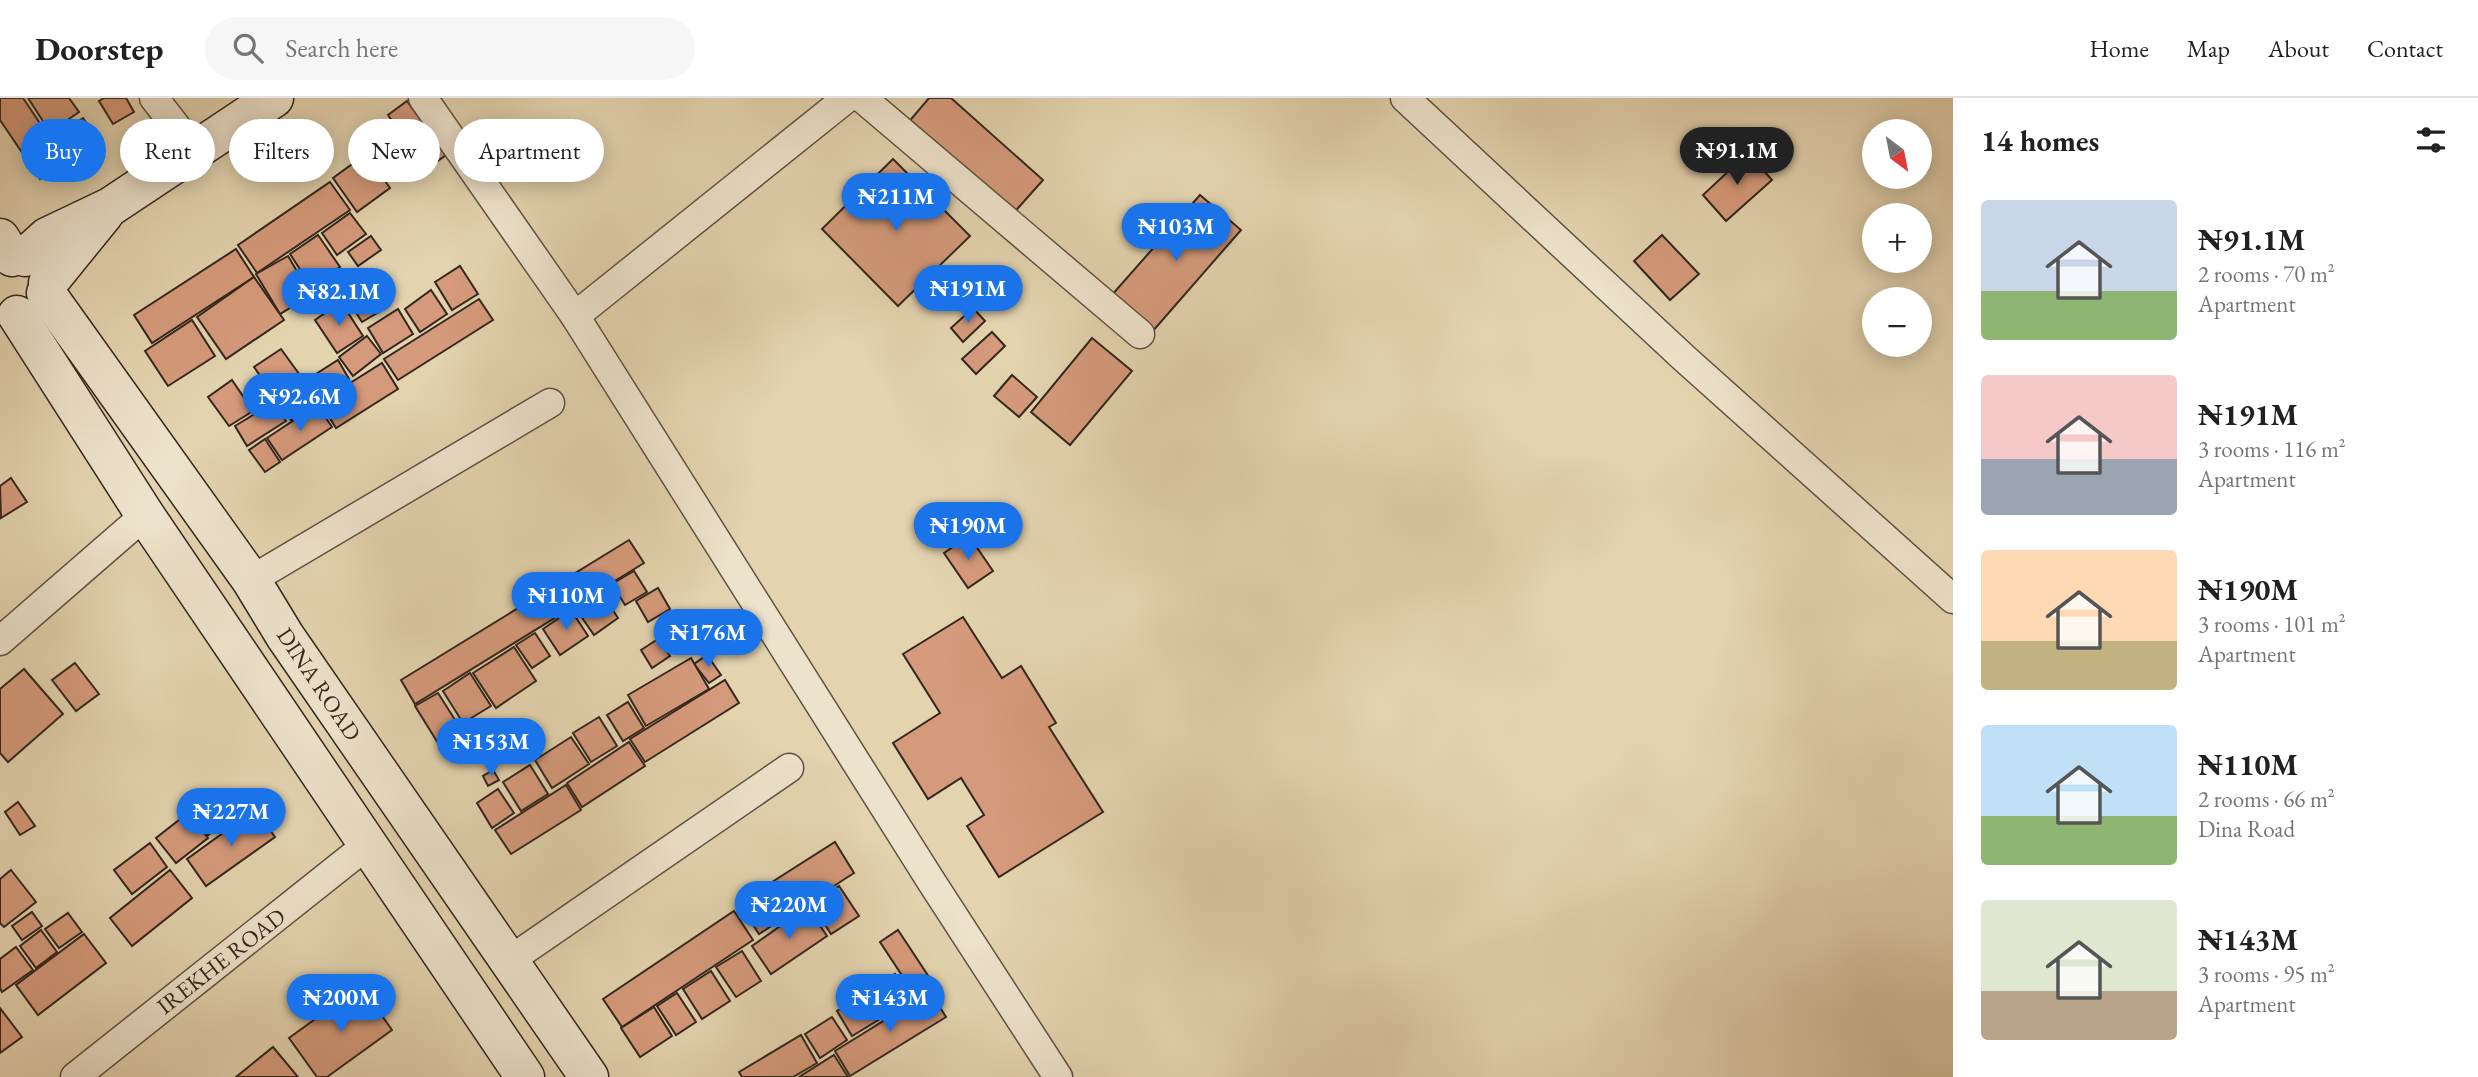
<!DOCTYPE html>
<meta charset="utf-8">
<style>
:root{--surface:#fff;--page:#f6f6f6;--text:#202124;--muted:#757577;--line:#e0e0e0;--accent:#1a73e8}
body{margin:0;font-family:"EB Garamond",serif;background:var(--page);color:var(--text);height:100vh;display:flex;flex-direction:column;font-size:26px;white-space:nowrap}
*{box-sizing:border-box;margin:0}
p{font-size:23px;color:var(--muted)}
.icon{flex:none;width:38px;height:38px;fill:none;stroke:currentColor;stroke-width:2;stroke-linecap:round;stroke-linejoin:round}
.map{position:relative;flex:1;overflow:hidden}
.sheet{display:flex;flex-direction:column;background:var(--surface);width:525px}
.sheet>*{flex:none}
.guide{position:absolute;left:21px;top:21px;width:665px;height:63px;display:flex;gap:14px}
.needle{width:46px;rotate:148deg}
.tools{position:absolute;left:1862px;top:21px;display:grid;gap:14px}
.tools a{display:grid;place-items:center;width:70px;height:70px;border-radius:50%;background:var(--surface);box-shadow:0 4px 18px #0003;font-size:35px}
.price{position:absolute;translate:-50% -60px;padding:0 16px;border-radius:24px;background:var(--accent);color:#fff;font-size:23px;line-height:46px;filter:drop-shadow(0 2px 4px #0008)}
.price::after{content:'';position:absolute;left:50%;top:42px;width:21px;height:16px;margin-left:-10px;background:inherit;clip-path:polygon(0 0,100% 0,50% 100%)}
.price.selected{background:#222;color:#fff}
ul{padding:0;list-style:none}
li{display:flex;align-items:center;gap:21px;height:175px;padding:0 28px}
li span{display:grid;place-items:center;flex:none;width:196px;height:140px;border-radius:7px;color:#555}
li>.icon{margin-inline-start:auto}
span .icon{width:84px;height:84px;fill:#fffc;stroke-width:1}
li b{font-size:30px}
h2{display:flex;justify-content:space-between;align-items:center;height:84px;padding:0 28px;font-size:30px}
.pill{padding:0 24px;border-radius:32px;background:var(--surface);box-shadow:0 4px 18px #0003;font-size:24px;line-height:63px}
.pill.selected{background:var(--accent);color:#fff}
header{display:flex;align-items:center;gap:42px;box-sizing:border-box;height:98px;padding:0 35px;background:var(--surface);border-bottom:2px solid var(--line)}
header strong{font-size:33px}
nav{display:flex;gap:38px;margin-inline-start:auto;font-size:24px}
.search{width:490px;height:63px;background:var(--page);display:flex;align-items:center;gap:18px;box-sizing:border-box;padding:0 24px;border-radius:38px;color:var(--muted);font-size:26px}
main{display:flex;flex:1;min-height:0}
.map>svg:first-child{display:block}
.building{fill:#d59a7b;stroke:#33271d;stroke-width:2}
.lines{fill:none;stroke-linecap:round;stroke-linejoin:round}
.street-casing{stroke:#5f5242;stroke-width:31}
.secondary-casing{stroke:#33271d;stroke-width:41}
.street{stroke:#ede2cb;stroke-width:28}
.secondary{stroke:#ede2cb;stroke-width:38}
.labels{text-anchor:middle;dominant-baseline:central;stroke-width:5;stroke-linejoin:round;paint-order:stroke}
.street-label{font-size:23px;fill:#33271d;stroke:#ede2cb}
</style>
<header>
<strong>Doorstep</strong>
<div class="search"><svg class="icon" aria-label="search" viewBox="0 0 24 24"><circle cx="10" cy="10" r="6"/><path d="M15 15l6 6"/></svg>Search here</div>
<nav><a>Home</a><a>Map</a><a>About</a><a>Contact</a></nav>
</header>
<main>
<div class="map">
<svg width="1953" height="979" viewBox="0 0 1953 979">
<rect width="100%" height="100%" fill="#e3d3af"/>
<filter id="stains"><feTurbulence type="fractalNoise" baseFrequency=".00286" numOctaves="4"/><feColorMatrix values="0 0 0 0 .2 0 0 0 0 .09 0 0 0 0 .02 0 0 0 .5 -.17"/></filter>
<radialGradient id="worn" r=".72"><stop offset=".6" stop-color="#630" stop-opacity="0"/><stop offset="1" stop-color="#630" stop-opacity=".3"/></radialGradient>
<!-- building -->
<g class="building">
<polygon points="0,0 23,0 66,64 40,81 0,22"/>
<polygon points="28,0 69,0 79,14 50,34"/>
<polygon points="104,0 126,0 134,14 113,26 99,3"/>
<polygon points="929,0 951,0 1043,82 1011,118 907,26"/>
<polygon points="407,3 446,57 427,71 388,17"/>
<polygon points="83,20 97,40 68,60 54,39"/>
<polygon points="1748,55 1772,82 1726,123 1703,97"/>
<polygon points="366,56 390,90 357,114 333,80"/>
<polygon points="893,61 970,138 898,208 822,131"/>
<polygon points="330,84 350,112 257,175 238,147"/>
<polygon points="1200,97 1241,132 1152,234 1111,198"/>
<polygon points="350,115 366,136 337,157 322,135"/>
<polygon points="318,137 340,169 311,188 290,156"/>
<polygon points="1662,137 1699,176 1670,202 1634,163"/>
<polygon points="371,138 381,152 358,168 348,154"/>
<polygon points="236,151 254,179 152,245 134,217"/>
<polygon points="288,158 311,197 280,216 256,176"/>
<polygon points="460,168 478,196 452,212 435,184"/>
<polygon points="254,179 284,222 226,261 197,219"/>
<polygon points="374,182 389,208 362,224 346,199"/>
<polygon points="431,192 447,216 420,234 405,211"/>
<polygon points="479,201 493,222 398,282 384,261"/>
<polygon points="341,204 363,238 337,255 315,222"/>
<polygon points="973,210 985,223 963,244 951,230"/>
<polygon points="398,211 413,236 383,255 368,230"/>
<polygon points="192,222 215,258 168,288 145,253"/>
<polygon points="992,234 1005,248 976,276 962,261"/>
<polygon points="367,238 381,256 353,278 339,259"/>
<polygon points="1092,240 1132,273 1070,347 1031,314"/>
<polygon points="281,251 318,302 291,322 254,269"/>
<polygon points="338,262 349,281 319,300 308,281"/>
<polygon points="382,265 398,291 336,330 320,304"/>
<polygon points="1012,277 1037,299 1019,319 994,298"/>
<polygon points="232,282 253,313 229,328 208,299"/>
<polygon points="274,304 286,323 247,348 235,328"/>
<polygon points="317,307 332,329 282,362 267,340"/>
<polygon points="265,341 280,364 265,374 249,352"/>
<polygon points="11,380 27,404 1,420 0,388"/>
<polygon points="969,438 993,473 968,490 944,455"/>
<polygon points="629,442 644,465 415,606 401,582"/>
<polygon points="634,473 647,494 625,507 612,486"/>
<polygon points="658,490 670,511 648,524 636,503"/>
<polygon points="601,494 618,520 594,537 576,511"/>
<polygon points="571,512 588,538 560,557 543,531"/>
<polygon points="963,519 1002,580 1021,568 1056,625 1049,629 1103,714 999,779 967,728 984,717 961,680 928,701 893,645 940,615 903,556"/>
<polygon points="535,535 550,558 532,570 516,547"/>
<polygon points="658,541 670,558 652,570 641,552"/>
<polygon points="514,549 536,583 496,610 473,575"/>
<polygon points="707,557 721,577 709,585 694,566"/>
<polygon points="691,560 709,591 646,628 628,597"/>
<polygon points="75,565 99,596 76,613 52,582"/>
<polygon points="24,571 63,616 8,664 0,655 0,591"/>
<polygon points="470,575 491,608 463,625 443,593"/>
<polygon points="725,582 739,605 645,664 630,641"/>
<polygon points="438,595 464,636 441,650 415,608"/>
<polygon points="628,604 644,630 623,643 607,617"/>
<polygon points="599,619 617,648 591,664 573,635"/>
<polygon points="571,639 589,666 552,690 535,662"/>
<polygon points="629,644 645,668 582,709 567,685"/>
<polygon points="530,667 548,696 521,713 503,684"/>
<polygon points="493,672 499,682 488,688 483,678"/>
<polygon points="566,687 581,712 511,756 495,732"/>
<polygon points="498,691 514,715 492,730 477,705"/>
<polygon points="18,704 35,728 20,737 5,714"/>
<polygon points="207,706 223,726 208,737 193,716"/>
<polygon points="255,712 275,739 206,788 187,761"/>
<polygon points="188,715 208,740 176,765 156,740"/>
<polygon points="835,744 854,775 759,836 739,805"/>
<polygon points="150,745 167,769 132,796 114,772"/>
<polygon points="11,772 36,804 4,829 0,825 0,781"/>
<polygon points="170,772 192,800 132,848 110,820"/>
<polygon points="839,788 859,818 831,836 812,806"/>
<polygon points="807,809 827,838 771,876 752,848"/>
<polygon points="734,813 753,842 622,929 603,901"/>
<polygon points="32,814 42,828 22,842 12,828"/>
<polygon points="68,815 82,834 59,850 45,831"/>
<polygon points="41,832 57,854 36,870 20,848"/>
<polygon points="898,832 929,879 911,891 880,844"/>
<polygon points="84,836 106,865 38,917 16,887"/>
<polygon points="16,849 33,872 2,894 0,890 0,861"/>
<polygon points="742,853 761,883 736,899 716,869"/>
<polygon points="711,873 730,903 702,921 683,891"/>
<polygon points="895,876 911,902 883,920 866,894"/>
<polygon points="361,888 392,932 327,979 317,979 289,940"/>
<polygon points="930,894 946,919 850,978 835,953"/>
<polygon points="677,895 696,924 676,937 657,908"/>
<polygon points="864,896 880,921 852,938 837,913"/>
<polygon points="654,909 672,938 640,959 621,930"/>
<polygon points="0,910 22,939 0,955"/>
<polygon points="832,919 847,942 820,960 805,936"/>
<polygon points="801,937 817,965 793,979 742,979 739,974"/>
<polygon points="273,949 298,979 236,979"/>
<polygon points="834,957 848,979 799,979"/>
</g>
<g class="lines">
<!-- street casing -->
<g class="street-casing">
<g id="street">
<polyline points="154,0 195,53"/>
<polyline points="423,0 575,218 931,783 1058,979"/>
<polyline points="862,0 1140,236"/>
<polyline points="1405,0 1684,260 1953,501"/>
<polyline points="575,218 847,0"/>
<polyline points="251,482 550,305"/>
<polyline points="0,543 145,417"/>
<polyline points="510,862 789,670"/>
<polyline points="75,979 367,747"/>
</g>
</g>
<!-- secondary casing -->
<g class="secondary-casing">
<g id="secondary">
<polyline points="0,140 12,159"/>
<polyline points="25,159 47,139 110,109 274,0"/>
<polyline points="48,185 104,116"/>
<polyline points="46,195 251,482 285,538 589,979"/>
<polyline points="17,217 145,417 525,979"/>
</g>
</g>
<!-- street -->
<use href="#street" class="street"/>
<!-- secondary -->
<use href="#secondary" class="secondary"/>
</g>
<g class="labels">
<!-- street labels -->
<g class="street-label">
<text transform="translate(319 586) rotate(56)">DINA ROAD</text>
<text transform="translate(221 863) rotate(-38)">IREKHE ROAD</text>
</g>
</g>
<rect width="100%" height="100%" filter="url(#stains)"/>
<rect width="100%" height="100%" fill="url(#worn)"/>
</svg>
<div class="tools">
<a><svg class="needle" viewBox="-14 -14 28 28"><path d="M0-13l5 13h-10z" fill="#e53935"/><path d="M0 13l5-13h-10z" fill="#757577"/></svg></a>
<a>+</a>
<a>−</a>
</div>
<b class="price selected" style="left:1737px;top:89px">₦91.1M</b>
<b class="price" style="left:896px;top:135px">₦211M</b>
<b class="price" style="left:1176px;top:165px">₦103M</b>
<b class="price" style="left:968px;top:227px">₦191M</b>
<b class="price" style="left:339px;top:230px">₦82.1M</b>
<b class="price" style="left:300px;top:335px">₦92.6M</b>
<b class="price" style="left:968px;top:464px">₦190M</b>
<b class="price" style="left:566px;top:534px">₦110M</b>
<b class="price" style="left:708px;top:571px">₦176M</b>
<b class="price" style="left:491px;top:680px">₦153M</b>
<b class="price" style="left:231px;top:750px">₦227M</b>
<b class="price" style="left:789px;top:843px">₦220M</b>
<b class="price" style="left:341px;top:936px">₦200M</b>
<b class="price" style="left:890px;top:936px">₦143M</b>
<div class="guide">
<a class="pill selected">Buy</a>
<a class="pill">Rent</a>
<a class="pill">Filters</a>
<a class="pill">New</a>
<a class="pill">Apartment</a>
</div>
</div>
<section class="sheet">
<h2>14 homes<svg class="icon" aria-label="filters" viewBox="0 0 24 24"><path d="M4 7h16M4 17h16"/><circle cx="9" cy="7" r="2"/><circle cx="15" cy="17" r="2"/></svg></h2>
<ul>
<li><span style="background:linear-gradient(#c9d6e8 65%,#8fb573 0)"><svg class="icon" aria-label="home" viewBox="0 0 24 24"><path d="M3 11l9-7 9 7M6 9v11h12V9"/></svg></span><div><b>₦91.1M</b><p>2 rooms · 70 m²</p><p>Apartment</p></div></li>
<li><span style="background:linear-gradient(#f6c9c9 60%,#9aa5b1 0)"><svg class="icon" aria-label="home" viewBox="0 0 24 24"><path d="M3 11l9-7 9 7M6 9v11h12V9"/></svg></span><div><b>₦191M</b><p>3 rooms · 116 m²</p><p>Apartment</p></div></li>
<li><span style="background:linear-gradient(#ffd9b3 65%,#c2b280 0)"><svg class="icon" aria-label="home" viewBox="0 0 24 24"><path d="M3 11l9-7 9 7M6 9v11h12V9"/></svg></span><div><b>₦190M</b><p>3 rooms · 101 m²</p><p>Apartment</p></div></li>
<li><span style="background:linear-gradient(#bfe0f5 65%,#8fb573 0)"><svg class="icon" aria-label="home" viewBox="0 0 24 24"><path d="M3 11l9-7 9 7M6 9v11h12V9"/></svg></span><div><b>₦110M</b><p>2 rooms · 66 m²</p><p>Dina Road</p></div></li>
<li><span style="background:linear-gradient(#dfe7d0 65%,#b9a48a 0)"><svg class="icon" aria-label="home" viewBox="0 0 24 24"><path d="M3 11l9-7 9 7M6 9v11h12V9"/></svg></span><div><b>₦143M</b><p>3 rooms · 95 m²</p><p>Apartment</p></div></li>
</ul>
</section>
</main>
